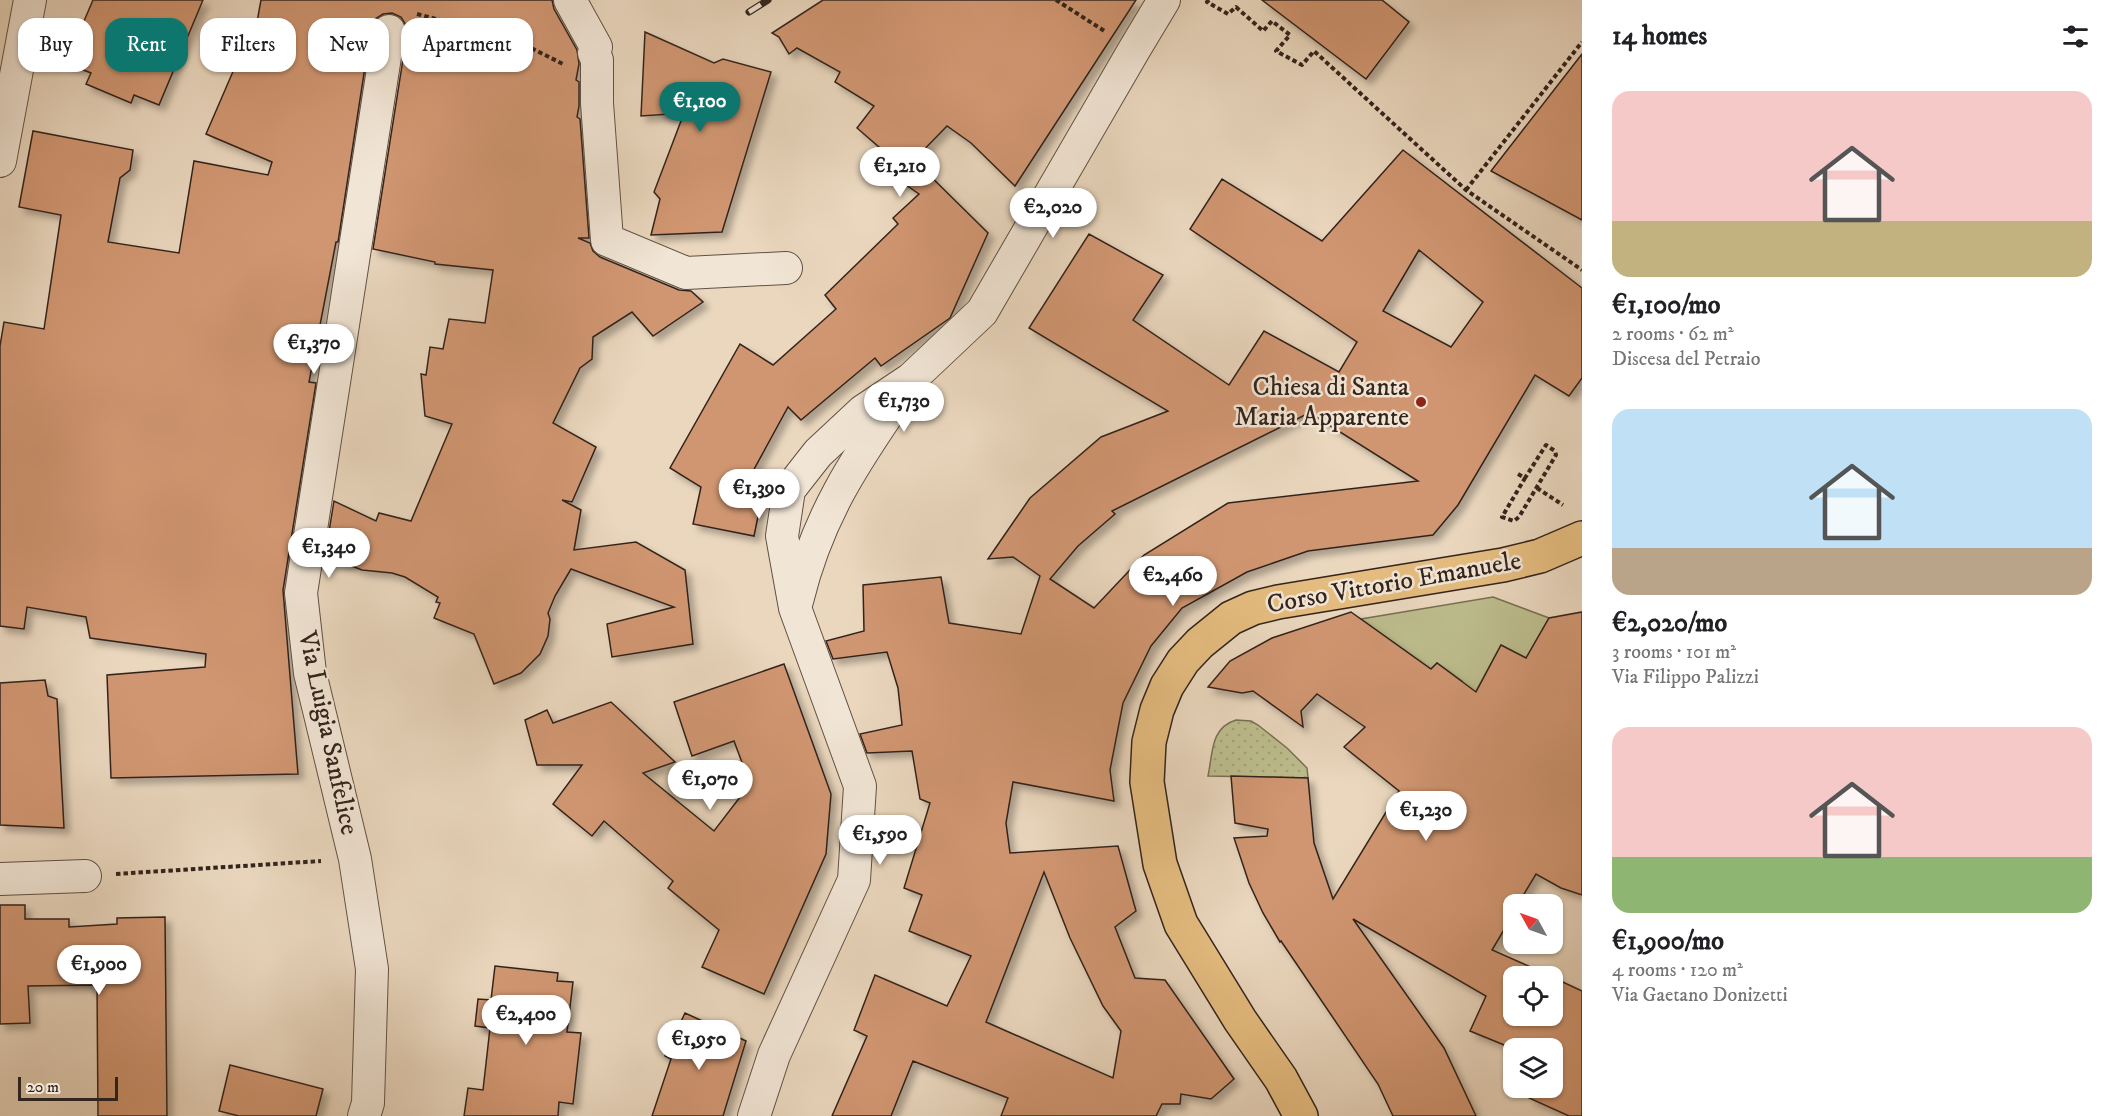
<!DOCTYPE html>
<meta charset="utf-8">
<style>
:root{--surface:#fff;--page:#f2f2f2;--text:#202124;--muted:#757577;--accent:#0f766e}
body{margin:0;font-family:"IM FELL DW Pica",serif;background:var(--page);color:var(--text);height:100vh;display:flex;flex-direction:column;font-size:22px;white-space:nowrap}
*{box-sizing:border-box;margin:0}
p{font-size:20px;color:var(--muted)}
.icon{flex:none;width:33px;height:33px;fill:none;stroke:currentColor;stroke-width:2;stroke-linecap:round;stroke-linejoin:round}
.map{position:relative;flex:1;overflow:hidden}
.details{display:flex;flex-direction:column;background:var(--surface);width:540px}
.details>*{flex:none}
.guide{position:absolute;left:18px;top:18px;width:570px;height:54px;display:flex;gap:12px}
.needle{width:39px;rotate:310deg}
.buttons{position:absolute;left:1503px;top:894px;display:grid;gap:12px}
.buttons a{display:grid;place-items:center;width:60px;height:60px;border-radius:12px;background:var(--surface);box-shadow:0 2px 4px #0004;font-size:30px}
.scale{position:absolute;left:18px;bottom:15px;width:100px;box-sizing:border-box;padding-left:6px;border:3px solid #33241c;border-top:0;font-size:16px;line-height:21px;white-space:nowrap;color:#33241c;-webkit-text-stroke:4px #f1e5d5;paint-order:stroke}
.price{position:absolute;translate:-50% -51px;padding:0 14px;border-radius:21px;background:#fff;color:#222;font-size:20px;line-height:39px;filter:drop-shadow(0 2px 3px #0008)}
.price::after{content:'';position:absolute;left:50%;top:36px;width:18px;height:14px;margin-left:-9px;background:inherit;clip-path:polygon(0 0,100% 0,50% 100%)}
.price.current{background:var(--accent);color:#fff}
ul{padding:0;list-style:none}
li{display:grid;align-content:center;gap:12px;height:318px;padding:0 30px}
li span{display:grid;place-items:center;height:186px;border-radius:18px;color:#555}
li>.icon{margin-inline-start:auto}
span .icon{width:108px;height:108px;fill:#fffc;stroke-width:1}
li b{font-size:26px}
h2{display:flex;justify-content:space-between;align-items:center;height:72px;padding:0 30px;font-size:26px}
.pill{padding:0 21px;border-radius:18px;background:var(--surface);box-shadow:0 2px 4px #0004;font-size:21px;line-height:54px}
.pill.current{background:var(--accent);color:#fff}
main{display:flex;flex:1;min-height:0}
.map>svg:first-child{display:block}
.grass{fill:url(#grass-dots);stroke:#787054;stroke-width:1.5}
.garden{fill:#bdbd8d;stroke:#787054;stroke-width:1.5}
.building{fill:#d09671;stroke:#33241c;stroke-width:1.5;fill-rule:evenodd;filter:url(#shadow)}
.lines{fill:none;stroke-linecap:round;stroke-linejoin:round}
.street-casing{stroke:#615144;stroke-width:34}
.primary-casing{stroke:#33241c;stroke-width:36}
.path{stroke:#33241c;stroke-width:4;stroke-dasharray:4.5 3;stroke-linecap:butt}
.street{stroke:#f1e5d5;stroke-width:32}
.primary{stroke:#e5bc7f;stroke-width:33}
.rail-casing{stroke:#33241c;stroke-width:7}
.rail{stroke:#f1e5d5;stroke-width:4.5;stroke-dasharray:14;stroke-linecap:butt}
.poi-dot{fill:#8f2418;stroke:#f1e5d5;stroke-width:2}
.labels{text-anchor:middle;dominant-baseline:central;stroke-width:5;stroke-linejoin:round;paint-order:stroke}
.poi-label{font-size:26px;fill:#33241c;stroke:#f1e5d5;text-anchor:end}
.street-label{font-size:26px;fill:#33241c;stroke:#f1e5d5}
</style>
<main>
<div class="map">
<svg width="1582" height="1116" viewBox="0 0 1582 1116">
<defs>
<pattern id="grass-dots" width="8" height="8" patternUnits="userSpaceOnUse" patternTransform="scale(1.5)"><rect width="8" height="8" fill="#bdbd8d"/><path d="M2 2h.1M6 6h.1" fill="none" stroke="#a3a279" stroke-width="1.8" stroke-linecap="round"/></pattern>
<filter id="shadow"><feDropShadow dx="5.5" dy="5.5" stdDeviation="3" flood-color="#0004"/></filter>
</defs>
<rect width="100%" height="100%" fill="#ead7be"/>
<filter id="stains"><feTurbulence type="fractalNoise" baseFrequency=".00333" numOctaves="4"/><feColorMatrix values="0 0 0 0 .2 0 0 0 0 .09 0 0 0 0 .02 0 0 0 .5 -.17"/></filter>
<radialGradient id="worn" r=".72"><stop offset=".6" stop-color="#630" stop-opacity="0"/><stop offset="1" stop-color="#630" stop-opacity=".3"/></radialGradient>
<!-- grass -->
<path class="grass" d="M1236,720L1251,721L1258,725L1287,748L1307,768L1308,778L1208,776C1213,753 1210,728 1236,720Z"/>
<!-- garden -->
<polygon class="garden" points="1493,597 1549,618 1526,658 1501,645 1471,700 1462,681 1437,663 1431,669 1361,619"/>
<!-- building -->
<g class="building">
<polygon points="93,0 203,0 159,105 134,95 131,103 86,84 91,73 66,63"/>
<polygon points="261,0 552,0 554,9 577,50 579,64 576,80 579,82 579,106 577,117 580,119 589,238 578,238 590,243 593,251 600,257 679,290 691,291 703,302 653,336 632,312 593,337 592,359 580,368 553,423 596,447 572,502 562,500 581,510 574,550 636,542 685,570 693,644 612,657 607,624 674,607 571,569 555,596 548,613 550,619 548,636 540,654 521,673 494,684 474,634 434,618 440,603 436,602 438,597 405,577 392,573 362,570 325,556 334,501 376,521 379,513 411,521 452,424 425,416 421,374 426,375 430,347 443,349 449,319 485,323 493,270 435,264 435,262 373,249 407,34 406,25 401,17 392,13 383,14 375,19 371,28 338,242 336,242 309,382 316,383 283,590 298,774 111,778 107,675 205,667 206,654 90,638 86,617 27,607 24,629 0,626 0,346 4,322 44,329 61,215 19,207 33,131 133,150 130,170 120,178 108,242 179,253 194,161 268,175 272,162 206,134 241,53 251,55"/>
<polygon points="823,0 1136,0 1015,186 971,143 947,126 914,160 988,233 950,318 881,366 875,358 801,420 788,407 746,484 764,487 754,536 693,524 701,487 670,468 740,344 773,365 836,309 825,295 898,224 893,218 919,194 872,161 880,148 857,128 874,106 835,82 840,72 797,48 789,54 779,37 772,33"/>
<polygon points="1262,0 1382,0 1409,22 1366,79"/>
<polygon points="645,32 714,63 723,59 771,72 722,232 651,235 660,199 654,192 684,113 641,116"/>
<polygon points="1582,54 1582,220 1491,171"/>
<path d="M1403,150L1582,288V378L1569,396L1535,375L1458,505L1433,535L1308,551L1247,572L1182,608L1151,646L1123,703L1110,770L1114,801L1013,782L1006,823L1010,853L1118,846L1136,911L1115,927L1135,978L1165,980L1234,1079L1211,1099L1181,1094L1180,1104H1162L1156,1116H1001L1008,1098L913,1061L891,1116H832L867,1036L854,1030L875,975L947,1006L971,956L909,931L922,895L904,888L930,803L920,799L912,751L867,753L860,734L902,725L898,688L887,652L833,659L826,641L864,631L863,585L941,577L949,623L1021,634L1040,576L1013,557L988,559L1030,498L1101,437L1168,411L1029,328L1089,234L1163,275L1133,320L1229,385L1264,331L1339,372L1357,342L1190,229L1222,179L1322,241ZM1419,250L1483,302L1451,347L1383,311ZM1311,412L1313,415L1418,481L1228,503L1144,555L1094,608L1050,579L1078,546L1115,514L1112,511ZM1044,872L1070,938L1103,1006L1121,1031L1113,1078L986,1022Z"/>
<polygon points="1351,612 1431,669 1437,663 1476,692 1501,645 1526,658 1549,618 1582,612 1582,895 1561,888 1536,874 1518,904 1514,904 1514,913 1492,950 1551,976 1514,976 1514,1016 1552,1016 1552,977 1582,991 1582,1116 1569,1116 1529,1098 1534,1088 1552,1088 1552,1048 1514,1049 1470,1031 1486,996 1353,919 1444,1048 1476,1116 1393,1116 1378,1084 1281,941 1280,942 1263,913 1249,883 1234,838 1267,836 1268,829 1235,823 1231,776 1308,778 1314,843 1333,899 1399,791 1344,747 1365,727 1317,694 1301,711 1303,727 1253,691 1242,693 1208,687 1230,661 1272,638"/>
<polygon points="784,664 831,794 826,854 764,994 702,967 719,930 668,888 673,881 604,821 592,836 553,804 582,765 537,765 525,720 547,710 553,723 611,702 675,762 643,773 714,831 750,784 734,741 692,756 674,702"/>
<polygon points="45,680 48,696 57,699 64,828 0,825 0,683"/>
<polygon points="0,905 25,905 25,919 69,919 69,927 117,924 117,918 165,917 167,1116 98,1116 97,985 28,986 30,1023 0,1024"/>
<polygon points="495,966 558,973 557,981 573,982 567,1032 581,1033 573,1104 559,1102 558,1116 464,1116 468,1088 483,1090 490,1028 475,1026 478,999 491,1000"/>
<polygon points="685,1013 746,1041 723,1116 652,1116 671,1059 665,1056"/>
<polygon points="230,1065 323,1089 316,1116 239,1116 219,1111"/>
</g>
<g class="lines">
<!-- street casing -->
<g class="street-casing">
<g id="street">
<polyline points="570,0 596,47 594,53 597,60 597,103 607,240 686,273 786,268"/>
<polyline points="0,161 30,0"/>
<path d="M797,601C817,518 854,462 902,393"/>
<polyline points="0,879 85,876"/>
<polyline points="364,1116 368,1103 372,969 355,859 310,673 301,593 389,31"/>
<polyline points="754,1116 774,1055 854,880 860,786 795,608 782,536 789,490 818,453 863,411 911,379 982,312 1134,50 1164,0"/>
</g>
</g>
<!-- primary casing -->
<g class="primary-casing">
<polyline id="primary" points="1301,1116 1281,1079 1240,1020 1181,924 1160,864 1147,782 1149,742 1157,710 1167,686 1183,661 1200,643 1231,618 1253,608 1278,602 1503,565 1540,556 1582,538"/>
</g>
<!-- path -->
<g class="path">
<polyline points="1056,0 1106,32"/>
<polyline points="1209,0 1207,2 1228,14 1236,7 1263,31 1272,21 1290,35 1276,51 1302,65 1314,51 1466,190 1582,270"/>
<polyline points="417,14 513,39 563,64"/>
<polyline points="1466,190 1582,42"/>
<polyline points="1518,474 1525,478 1502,517 1514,521 1519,517 1556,455 1555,451 1546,445 1525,478"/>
<polyline points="1537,488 1563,505"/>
<polyline points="116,874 321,861"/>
</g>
<!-- street -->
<use href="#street" class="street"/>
<!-- primary -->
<use href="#primary" class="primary"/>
<!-- rail casing -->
<g class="rail-casing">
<polyline id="rail" points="749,12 768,0"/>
</g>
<!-- rail -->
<use href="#rail" class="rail"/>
</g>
<!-- markers -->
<circle class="poi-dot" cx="1421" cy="402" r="6"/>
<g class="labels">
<!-- poi labels -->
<g class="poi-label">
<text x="1409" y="387">Chiesa di Santa<tspan x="1409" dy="30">Maria Apparente</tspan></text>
</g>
<!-- street labels -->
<g class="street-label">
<text transform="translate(1394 583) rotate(-10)">Corso Vittorio Emanuele</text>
<text transform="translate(328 733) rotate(78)">Via Luigia Sanfelice</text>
</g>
</g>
<rect width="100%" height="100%" filter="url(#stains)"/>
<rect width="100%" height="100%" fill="url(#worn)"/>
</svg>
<div class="buttons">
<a><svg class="needle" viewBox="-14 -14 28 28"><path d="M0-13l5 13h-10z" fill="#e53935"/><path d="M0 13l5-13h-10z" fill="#757577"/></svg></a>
<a><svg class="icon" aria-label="locate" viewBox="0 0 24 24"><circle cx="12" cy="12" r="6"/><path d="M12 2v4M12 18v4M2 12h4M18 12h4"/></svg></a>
<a><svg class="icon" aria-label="layers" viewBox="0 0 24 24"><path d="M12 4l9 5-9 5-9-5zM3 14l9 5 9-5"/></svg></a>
</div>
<div class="scale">20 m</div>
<b class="price current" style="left:700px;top:133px">€1,100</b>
<b class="price" style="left:900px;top:198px">€1,210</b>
<b class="price" style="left:1053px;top:239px">€2,020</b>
<b class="price" style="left:314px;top:375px">€1,370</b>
<b class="price" style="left:904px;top:433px">€1,730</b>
<b class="price" style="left:759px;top:520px">€1,390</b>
<b class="price" style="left:329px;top:579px">€1,340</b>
<b class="price" style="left:1173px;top:607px">€2,460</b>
<b class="price" style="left:710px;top:811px">€1,070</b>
<b class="price" style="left:1426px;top:842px">€1,230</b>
<b class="price" style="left:880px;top:866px">€1,590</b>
<b class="price" style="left:99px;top:996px">€1,900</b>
<b class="price" style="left:526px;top:1046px">€2,400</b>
<b class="price" style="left:699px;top:1071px">€1,950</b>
<div class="guide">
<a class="pill">Buy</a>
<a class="pill current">Rent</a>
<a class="pill">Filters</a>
<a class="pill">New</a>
<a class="pill">Apartment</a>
</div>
</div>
<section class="details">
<h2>14 homes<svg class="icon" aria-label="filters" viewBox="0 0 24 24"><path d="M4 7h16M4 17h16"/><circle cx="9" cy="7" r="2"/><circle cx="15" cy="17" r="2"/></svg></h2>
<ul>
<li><span style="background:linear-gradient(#f6c9c9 70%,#c2b280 0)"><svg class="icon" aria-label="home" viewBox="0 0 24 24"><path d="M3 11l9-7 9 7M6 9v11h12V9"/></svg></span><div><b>€1,100/mo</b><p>2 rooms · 62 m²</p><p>Discesa del Petraio</p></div></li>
<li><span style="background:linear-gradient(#bfe0f5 75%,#b9a48a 0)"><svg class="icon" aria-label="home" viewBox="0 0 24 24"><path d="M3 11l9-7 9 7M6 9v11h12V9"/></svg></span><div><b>€2,020/mo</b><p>3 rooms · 101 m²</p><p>Via Filippo Palizzi</p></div></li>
<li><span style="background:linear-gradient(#f6c9c9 70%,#8fb573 0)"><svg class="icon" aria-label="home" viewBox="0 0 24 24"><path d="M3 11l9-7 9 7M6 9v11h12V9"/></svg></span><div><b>€1,900/mo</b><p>4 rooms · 120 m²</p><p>Via Gaetano Donizetti</p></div></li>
</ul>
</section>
</main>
